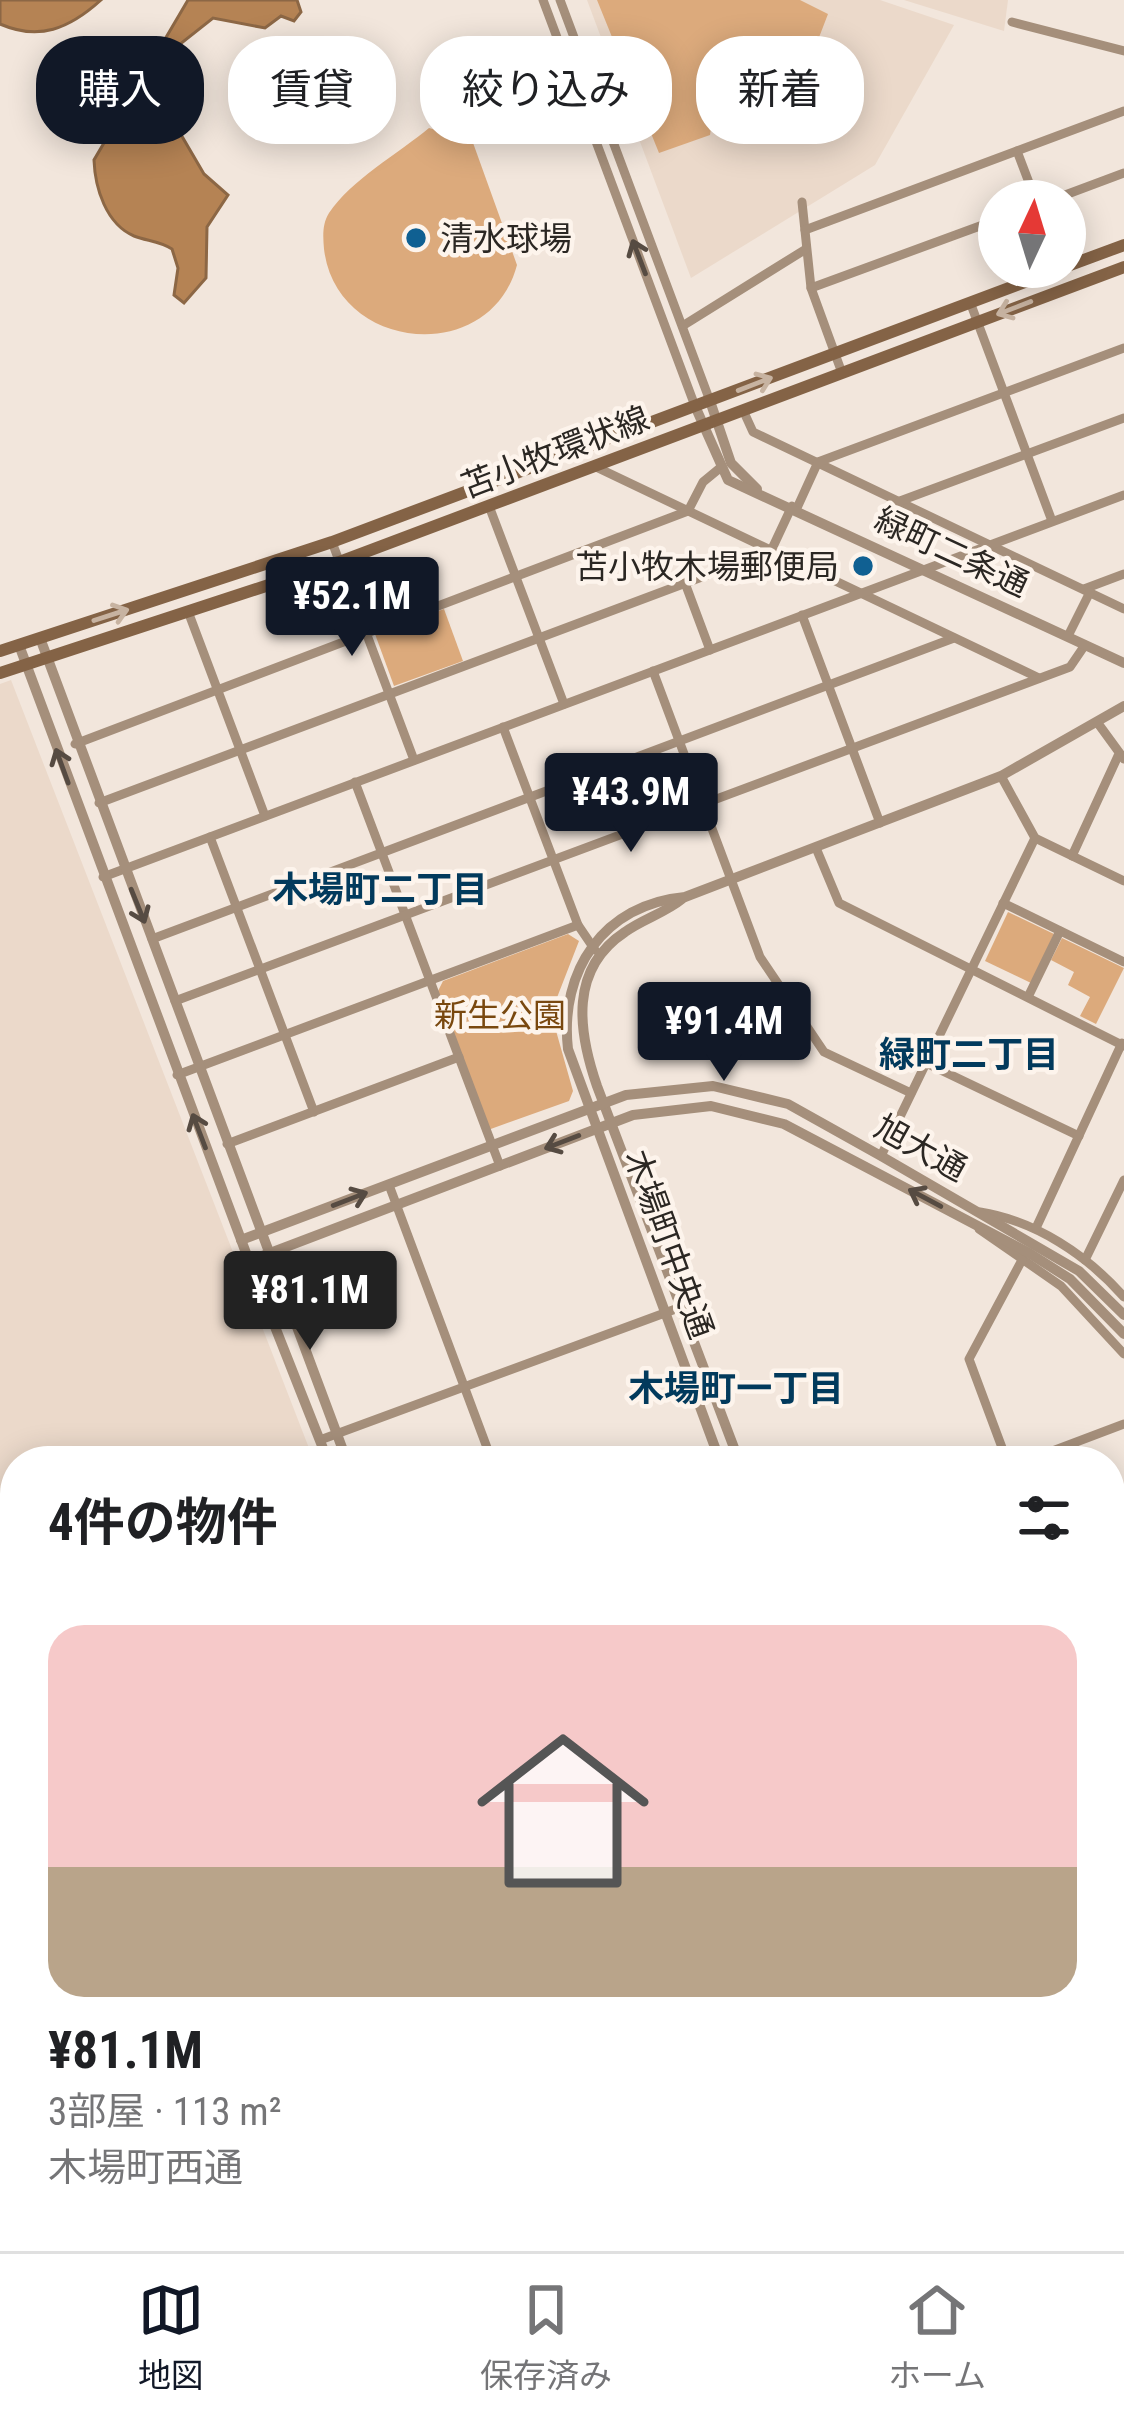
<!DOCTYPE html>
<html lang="ja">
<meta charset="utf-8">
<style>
:root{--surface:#fff;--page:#f2f2f2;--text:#202124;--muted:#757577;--line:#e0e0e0;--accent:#111827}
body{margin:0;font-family:"Roboto Condensed","Noto Sans JP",sans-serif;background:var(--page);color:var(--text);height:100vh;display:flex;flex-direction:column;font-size:45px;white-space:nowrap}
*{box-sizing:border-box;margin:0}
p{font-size:39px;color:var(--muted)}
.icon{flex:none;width:66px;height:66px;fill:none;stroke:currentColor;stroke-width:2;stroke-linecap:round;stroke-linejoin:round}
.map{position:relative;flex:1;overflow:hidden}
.sheet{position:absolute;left:0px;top:1446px;width:1125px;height:807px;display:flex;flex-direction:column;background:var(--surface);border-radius:48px 48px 0 0;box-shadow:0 6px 30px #0003}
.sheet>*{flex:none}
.hud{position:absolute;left:36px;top:36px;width:1053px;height:108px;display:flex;gap:24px}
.needle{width:78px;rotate:4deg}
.tools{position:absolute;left:978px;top:180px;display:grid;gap:24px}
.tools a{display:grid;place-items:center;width:108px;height:108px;border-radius:50%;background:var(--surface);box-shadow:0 6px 30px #0003;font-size:60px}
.price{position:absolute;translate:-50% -102px;padding:0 27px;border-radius:12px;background:var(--accent);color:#fff;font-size:39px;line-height:78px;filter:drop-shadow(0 3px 6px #0008)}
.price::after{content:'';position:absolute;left:50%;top:72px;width:36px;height:27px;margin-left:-18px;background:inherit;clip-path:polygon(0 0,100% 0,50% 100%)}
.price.current{background:#222;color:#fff}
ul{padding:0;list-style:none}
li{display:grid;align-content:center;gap:24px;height:636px;padding:0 48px}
li span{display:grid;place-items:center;height:372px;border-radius:36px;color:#555}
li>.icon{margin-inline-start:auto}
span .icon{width:216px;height:216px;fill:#fffc;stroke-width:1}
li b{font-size:51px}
h2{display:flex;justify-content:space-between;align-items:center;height:144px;padding:0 48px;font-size:51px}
.pill{padding:0 42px;border-radius:48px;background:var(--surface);box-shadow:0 6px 30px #0003;font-size:42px;line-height:108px}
.pill.current{background:var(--accent);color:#fff}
.tabs{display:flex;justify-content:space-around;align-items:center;height:168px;border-top:3px solid var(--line);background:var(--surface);font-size:33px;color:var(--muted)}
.tabs a{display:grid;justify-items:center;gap:6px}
.tabs .current{color:var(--accent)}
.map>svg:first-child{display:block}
.built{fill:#ebd9ca}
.green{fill:#dcaa7c}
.water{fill:#b58354;stroke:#8c6745;stroke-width:3}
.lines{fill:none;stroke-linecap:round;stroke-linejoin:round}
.minor{stroke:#a58f7b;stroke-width:9}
.tertiary{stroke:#a58f7b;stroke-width:10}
.secondary{stroke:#846346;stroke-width:12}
.primary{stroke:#6b451e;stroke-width:14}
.rail{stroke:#433e39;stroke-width:3;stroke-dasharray:15 15;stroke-linecap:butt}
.oneway{stroke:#564b42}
.oneway2{stroke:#c7b3a1}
.poi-dot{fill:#106092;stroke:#fdf4ec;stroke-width:4.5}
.labels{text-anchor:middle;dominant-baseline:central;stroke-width:9;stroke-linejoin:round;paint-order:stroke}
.poi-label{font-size:33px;fill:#2b2723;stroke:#fdf4ec;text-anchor:start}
.street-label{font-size:33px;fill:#2b2723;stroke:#fdf4ec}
.park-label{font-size:33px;fill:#79480f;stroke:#fdf4ec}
.neighbourhood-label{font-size:36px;font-weight:bold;fill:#023a5c;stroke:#fdf4ec}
</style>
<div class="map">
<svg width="1124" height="2251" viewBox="0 0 1124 2251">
<rect width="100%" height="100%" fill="#f2e6dc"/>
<!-- built -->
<g class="built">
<polygon points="587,0 880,0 954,25 875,165 691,278"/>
<polygon points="905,0 1008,0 1004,31 904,0"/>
<polygon points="11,680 314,1461 15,1461 15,1832 0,1845 0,684"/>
<polygon points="15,2021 15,2238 342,2238 347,2251 0,2251 0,2024"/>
</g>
<!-- green -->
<g class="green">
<polygon points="597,0 800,0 828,14 793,105 717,86 710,135 659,153"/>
<path d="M429,128L472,140L517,265C490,367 336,352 324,249C323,237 322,224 329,213C351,180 399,153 429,128Z"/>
<polygon points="444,609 463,661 394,686 375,634"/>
<polygon points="1008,912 1054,934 1031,983 985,961"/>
<polygon points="568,934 579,941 551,1013 573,1091 569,1101 488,1130 437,993 443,981"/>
<polygon points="1062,938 1124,968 1096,1024 1080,1016 1090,997 1068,985 1074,972 1051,960"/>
</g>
<!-- water -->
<g class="water">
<path d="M0,0H101C69,29 39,41 0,24Z"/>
<path d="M188,0H297L301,12L294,21L281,16L265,28L213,18L170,52L159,97L204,174L228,195L207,227L206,278L184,303L174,295L178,268L172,249C160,241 147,241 134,236C106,224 95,188 94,160Z"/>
</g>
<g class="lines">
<!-- minor -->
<g class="minor">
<polyline points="543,0 695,406"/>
<polyline points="560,0 710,401"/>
<polyline points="1012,22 1124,51"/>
<polyline points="1017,151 1036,201"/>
<polyline points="1049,201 1124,173"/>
<polyline points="802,202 811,288 842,373"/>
<polyline points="805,230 1124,111"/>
<polyline points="811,288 999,219"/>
<polyline points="970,302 1052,521"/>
<polyline points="684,325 806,249"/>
<polyline points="743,410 753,432 1124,609"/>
<polyline points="596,467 1039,678"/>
<polyline points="900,501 1124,418"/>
<polyline points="489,506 564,704"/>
<polyline points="797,508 818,462 1124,348"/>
<polyline points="332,542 414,760"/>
<polyline points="685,583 710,650"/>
<polyline points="1084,589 1124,574"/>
<polyline points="189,614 265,816"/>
<polyline points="802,615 880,823"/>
<polyline points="1068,636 1090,592"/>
<polyline points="653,671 760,957 824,1052 911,1093"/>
<polyline points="1097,722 1124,759"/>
<polyline points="503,727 578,925 595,950"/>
<polyline points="75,744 688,511 703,482 720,468"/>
<polyline points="1001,776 1035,838 1124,881"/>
<polyline points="355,782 500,1166"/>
<polyline points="99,803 771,551 792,506"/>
<polyline points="210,837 314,1112"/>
<polyline points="816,848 839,903 1124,1046"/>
<polyline points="1072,856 1118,756"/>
<polyline points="103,877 1124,495"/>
<polyline points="1003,903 1124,962"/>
<polyline points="152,939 954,638"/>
<polyline points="1028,997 1060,931"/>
<polyline points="175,1001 1070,667 1085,645"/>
<polyline points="926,1063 1079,1136"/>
<polyline points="177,1075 578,925"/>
<polyline points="227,1144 459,1057"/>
<polyline points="881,1156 1035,838"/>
<polyline points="389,1185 492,1461"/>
<path d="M980,1212C1036,1221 1087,1255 1124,1297"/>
<polyline points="1036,1228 1122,1043"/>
<polyline points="979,1229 1061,1286 1124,1354"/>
<polyline points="1085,1260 1124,1180"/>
<polyline points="320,1440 681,1307"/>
<polyline points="1007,1461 969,1359 1022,1260"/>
<polyline points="1026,1461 1124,1424"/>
<polyline points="1110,1627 1124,1622"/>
<polyline points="1110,1678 1124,1718"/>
<polyline points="1110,1785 1124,1779"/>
<polyline points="1110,1858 1124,1853"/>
<polyline points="0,2019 15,2015"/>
<polyline points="476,2238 481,2251"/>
<polyline points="832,2238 837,2251"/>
<polyline points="438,2251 473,2238"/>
<polyline points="1003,2251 1025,2242"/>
</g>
<!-- tertiary -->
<g class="tertiary">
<polyline points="710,401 731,463 757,489"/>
<polyline points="695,406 728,480 1124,663"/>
<polyline points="40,638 347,1461"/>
<polyline points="19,645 249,1261 633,1115 711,1106 784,1124 1029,1253 1070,1279 1124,1334"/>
<path d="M682,899C665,913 643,919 625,932C569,969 578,1031 597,1086L739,1461"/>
<polyline points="241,1240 626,1095 713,1086 788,1104 881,1156 1079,1271 1124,1315"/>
<polyline points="249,1261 328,1461"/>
<path d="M720,1461L568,1049C559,971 604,904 685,897L1001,776L1124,706"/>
<polyline points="0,1856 15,1842"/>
<polyline points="1110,1997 1124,1992"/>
<polyline points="884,2238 889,2251"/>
</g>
<!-- secondary -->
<g class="secondary">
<polyline points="1065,267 1124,245"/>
<polyline points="0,651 332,542 1065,267"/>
<polyline points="0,673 339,562 1124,267"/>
</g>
<!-- primary -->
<g class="primary">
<polyline points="1021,2238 1027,2251"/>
<polyline points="1035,2238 1042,2251"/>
</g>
<!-- rail -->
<g class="rail">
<polyline points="1110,1523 1124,1519"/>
<polyline points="1110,1556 1124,1550"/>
<polyline points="0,1885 15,1881"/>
<polyline points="0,1926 15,1921"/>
<polyline points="0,1969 15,1964"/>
<polyline points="0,2100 15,2094"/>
</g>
</g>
<!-- one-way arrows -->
<defs><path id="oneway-shaft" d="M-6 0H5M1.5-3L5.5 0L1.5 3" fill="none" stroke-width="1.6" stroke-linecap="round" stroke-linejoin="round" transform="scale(3)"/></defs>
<g class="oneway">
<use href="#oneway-shaft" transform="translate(639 257) rotate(-111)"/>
<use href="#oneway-shaft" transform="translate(62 766) rotate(-110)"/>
<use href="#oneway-shaft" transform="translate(138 906) rotate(68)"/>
<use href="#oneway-shaft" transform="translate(199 1131) rotate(-111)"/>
<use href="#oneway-shaft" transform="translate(562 1142) rotate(159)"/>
<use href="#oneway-shaft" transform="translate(925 1198) rotate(-152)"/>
<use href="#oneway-shaft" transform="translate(350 1199) rotate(-21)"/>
</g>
<g class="oneway2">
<use href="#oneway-shaft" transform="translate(1014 308) rotate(159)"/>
<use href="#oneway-shaft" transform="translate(755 384) rotate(-21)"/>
<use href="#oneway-shaft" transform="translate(111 615) rotate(-18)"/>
</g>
<!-- markers -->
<g class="poi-dot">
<circle cx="416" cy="238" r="12"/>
<circle cx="863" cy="566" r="12"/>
</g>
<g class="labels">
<!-- poi labels -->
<g class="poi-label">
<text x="440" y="238">清水球場</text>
<text x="839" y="566" text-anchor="end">苫小牧木場郵便局</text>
</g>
<!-- street labels -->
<g class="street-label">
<text transform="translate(555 452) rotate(-21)">苫小牧環状線</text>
<text transform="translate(952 552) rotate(25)">緑町二条通</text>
<text transform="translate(921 1148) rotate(29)">旭大通</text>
<text transform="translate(669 1244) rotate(70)">木場町中央通</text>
</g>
<!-- park labels -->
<g class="park-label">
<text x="500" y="1015">新生公園</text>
</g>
<!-- neighbourhood labels -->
<g class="neighbourhood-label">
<text x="380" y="890">木場町二丁目</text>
<text x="969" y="1055">緑町二丁目</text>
<text x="736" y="1389">木場町一丁目</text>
</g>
</g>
</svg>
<div class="tools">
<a><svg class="needle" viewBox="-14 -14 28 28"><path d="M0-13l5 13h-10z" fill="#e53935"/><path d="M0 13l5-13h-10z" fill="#757577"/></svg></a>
</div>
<b class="price" style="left:352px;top:659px">¥52.1M</b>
<b class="price" style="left:631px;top:855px">¥43.9M</b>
<b class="price" style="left:724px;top:1084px">¥91.4M</b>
<b class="price current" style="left:310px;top:1353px">¥81.1M</b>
<div class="hud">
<a class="pill current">購入</a>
<a class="pill">賃貸</a>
<a class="pill">絞り込み</a>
<a class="pill">新着</a>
</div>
<section class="sheet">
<h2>4件の物件<svg class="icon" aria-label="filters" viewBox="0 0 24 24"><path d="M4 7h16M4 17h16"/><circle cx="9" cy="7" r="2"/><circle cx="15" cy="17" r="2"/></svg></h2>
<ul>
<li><span style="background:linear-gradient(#f6c9c9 65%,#b9a48a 0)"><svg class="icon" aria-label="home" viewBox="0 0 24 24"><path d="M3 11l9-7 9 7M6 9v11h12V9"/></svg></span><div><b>¥81.1M</b><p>3部屋 · 113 m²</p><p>木場町西通</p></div></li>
</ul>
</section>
</div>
<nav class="tabs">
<a class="current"><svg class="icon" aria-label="map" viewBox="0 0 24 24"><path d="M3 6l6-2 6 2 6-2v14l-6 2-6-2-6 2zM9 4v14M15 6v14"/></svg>地図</a>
<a><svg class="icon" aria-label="saved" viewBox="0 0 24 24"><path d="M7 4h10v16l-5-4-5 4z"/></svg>保存済み</a>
<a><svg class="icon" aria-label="home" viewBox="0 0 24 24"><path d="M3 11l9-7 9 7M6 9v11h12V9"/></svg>ホーム</a>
</nav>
